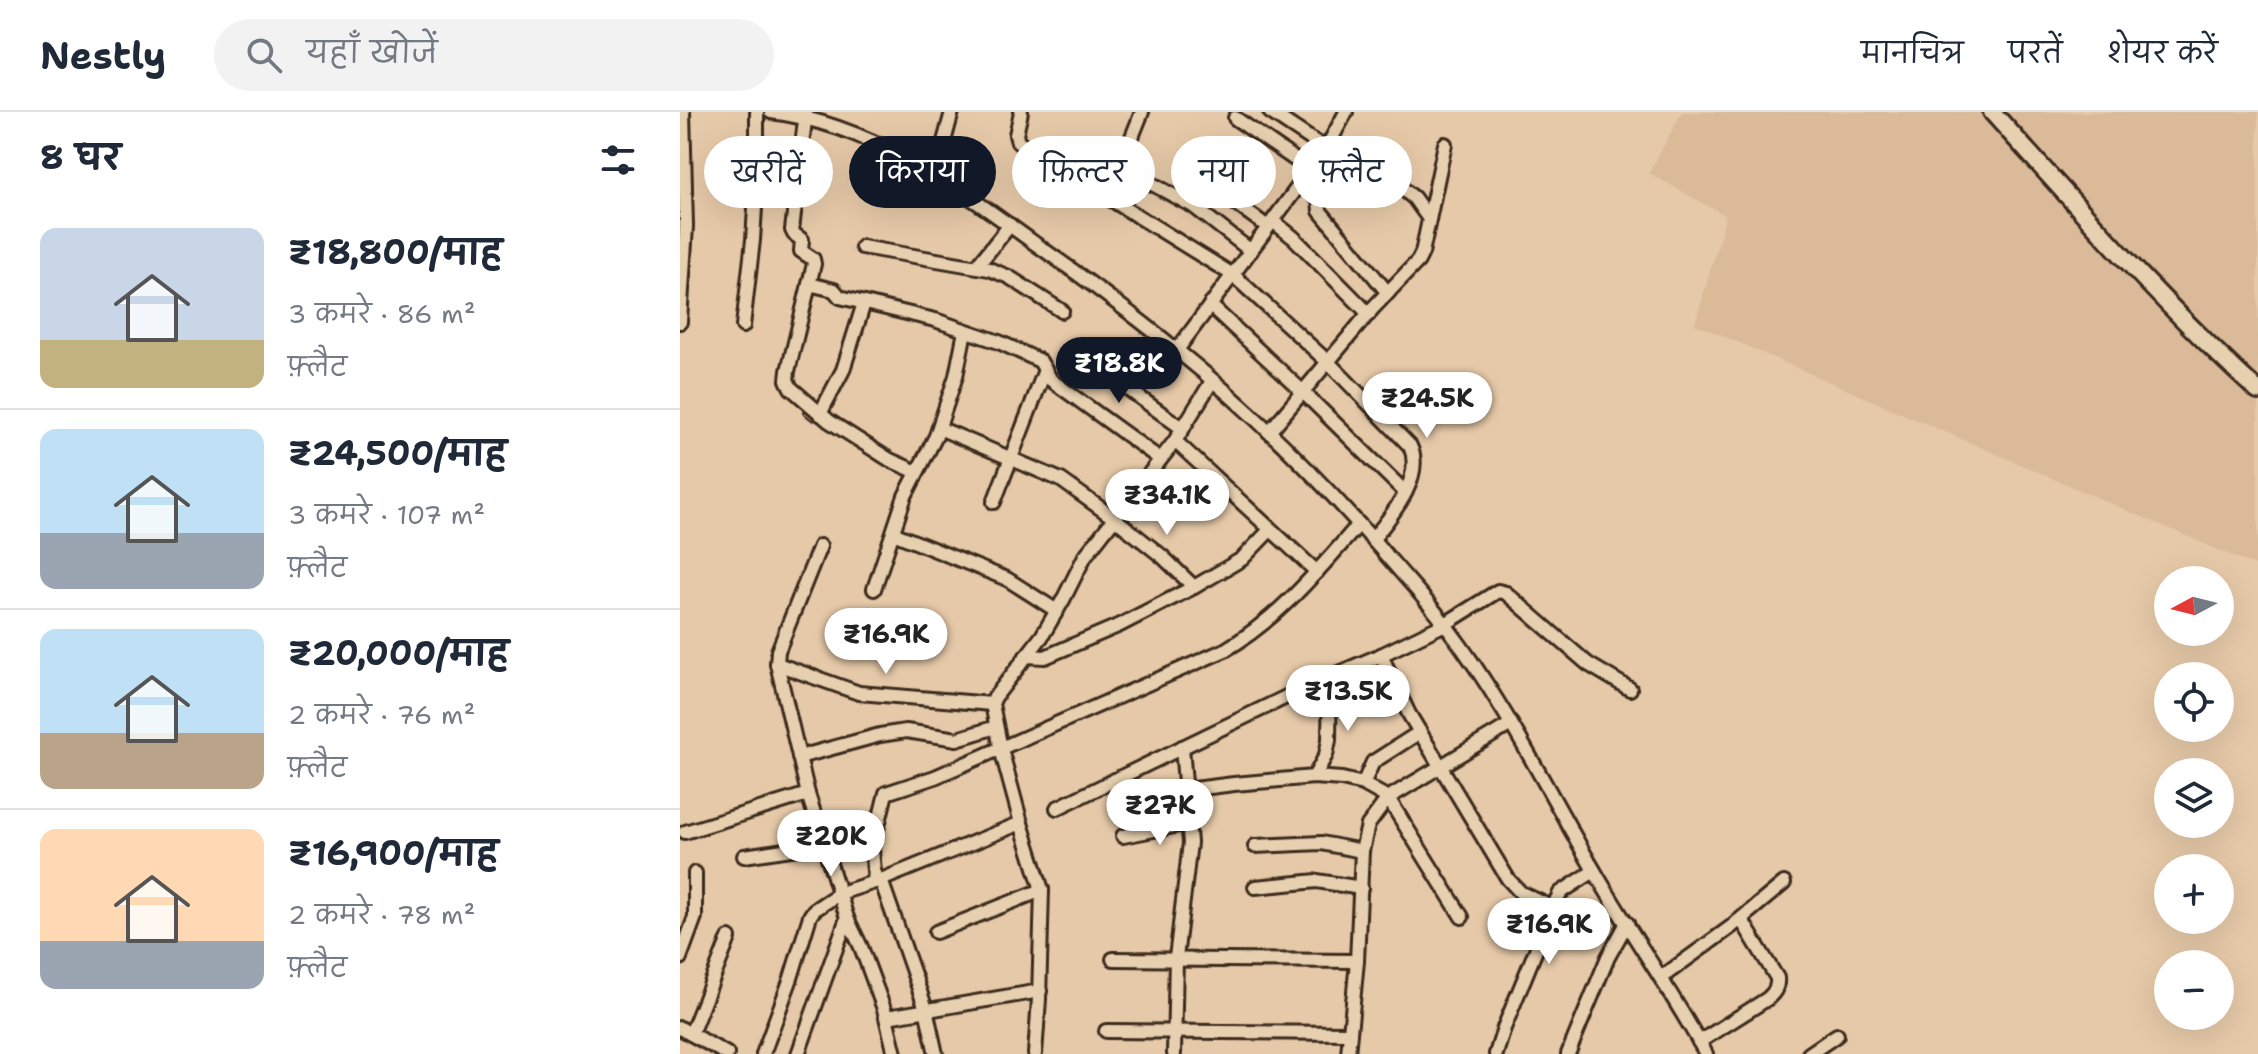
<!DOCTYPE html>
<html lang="hi">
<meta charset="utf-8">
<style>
:root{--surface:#fff;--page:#f2f2f3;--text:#1f2937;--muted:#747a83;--line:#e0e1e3;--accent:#111827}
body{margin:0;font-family:"Shantell Sans","Playpen Sans Deva",sans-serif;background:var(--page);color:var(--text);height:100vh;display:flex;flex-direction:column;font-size:30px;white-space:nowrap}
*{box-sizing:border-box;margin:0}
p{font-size:26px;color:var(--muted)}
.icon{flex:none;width:44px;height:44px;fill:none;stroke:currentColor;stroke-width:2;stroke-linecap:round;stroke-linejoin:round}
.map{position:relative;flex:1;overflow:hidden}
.side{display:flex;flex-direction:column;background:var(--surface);width:680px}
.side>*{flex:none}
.banner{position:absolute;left:24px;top:24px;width:760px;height:72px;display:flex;gap:16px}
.needle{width:52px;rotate:263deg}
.buttons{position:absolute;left:1474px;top:454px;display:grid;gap:16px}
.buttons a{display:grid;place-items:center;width:80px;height:80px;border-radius:50%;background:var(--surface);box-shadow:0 8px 32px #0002;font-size:40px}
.price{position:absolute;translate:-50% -68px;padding:0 18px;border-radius:28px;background:#fff;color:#222;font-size:26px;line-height:52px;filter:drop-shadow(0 2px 4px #0008)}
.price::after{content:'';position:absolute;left:50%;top:48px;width:24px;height:18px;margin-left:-12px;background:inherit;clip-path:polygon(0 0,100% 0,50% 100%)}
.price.active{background:var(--accent);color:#fff}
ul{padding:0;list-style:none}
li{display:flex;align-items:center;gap:24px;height:200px;padding:0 40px}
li+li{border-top:2px solid var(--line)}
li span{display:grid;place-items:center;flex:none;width:224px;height:160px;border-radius:16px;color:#555}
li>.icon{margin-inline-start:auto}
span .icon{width:96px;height:96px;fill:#fffc;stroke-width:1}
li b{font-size:34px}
h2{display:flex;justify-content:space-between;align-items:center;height:96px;padding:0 40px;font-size:34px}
.tag{padding:0 28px;border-radius:36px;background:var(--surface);box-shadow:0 8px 32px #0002;font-size:28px;line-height:72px}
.tag.active{background:var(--accent);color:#fff}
header{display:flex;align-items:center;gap:48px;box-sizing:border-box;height:112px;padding:0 40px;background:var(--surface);border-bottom:2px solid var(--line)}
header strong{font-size:38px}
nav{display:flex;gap:44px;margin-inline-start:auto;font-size:28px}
.search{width:560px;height:72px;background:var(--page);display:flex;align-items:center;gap:20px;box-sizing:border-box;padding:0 28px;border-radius:44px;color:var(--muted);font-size:30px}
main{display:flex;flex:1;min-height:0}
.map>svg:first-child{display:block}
.built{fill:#daba99}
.building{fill:#c9a181;stroke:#3b2a1e;stroke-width:2}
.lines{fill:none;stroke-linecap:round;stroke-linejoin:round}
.minor-casing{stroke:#3b2a1e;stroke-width:18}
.tertiary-casing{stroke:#3b2a1e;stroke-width:22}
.minor{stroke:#e7d0b0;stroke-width:12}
.tertiary{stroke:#e7d0b0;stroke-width:16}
</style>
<header>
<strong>Nestly</strong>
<div class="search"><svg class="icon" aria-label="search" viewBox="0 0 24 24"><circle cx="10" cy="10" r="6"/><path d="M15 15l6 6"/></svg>यहाँ खोजें</div>
<nav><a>मानचित्र</a><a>परतें</a><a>शेयर करें</a></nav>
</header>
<main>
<section class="side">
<h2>8 घर<svg class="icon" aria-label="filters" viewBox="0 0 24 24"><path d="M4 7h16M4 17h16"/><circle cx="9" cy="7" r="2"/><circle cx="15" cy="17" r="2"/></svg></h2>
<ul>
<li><span style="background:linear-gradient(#c9d6e8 70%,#c2b280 0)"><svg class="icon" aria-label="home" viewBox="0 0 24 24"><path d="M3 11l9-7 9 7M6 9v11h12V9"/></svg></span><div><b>₹18,800/माह</b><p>3 कमरे · 86 m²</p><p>फ़्लैट</p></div></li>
<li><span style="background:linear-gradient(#bfe0f5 65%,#9aa5b1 0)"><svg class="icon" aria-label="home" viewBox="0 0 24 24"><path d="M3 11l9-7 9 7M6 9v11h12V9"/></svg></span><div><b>₹24,500/माह</b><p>3 कमरे · 107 m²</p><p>फ़्लैट</p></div></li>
<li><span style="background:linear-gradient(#bfe0f5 65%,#b9a48a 0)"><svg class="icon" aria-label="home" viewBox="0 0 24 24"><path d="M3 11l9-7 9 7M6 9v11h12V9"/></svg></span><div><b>₹20,000/माह</b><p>2 कमरे · 76 m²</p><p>फ़्लैट</p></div></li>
<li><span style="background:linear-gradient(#ffd9b3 70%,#9aa5b1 0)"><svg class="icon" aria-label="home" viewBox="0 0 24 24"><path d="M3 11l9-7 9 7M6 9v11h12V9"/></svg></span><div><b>₹16,900/माह</b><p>2 कमरे · 78 m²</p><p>फ़्लैट</p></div></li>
</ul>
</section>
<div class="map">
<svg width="1578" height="942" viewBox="0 0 1578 942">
<rect width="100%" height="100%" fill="#e6c9a8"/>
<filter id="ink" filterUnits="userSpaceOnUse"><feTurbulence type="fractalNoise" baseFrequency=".0125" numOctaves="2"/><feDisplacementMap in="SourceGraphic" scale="16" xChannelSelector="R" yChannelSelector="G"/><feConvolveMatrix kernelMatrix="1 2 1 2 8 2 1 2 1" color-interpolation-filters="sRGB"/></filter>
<g filter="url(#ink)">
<!-- built -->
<polygon class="built" points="1002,0 1578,0 1578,455 1015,212 1046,104 969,61"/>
<!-- building -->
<polygon class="building" points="128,295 137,303 133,309 123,301"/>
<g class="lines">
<!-- minor casing -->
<g class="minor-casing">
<g id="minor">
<path d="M91,0C191,12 277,75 357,133C404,166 450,200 494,236C574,300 648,375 714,452C732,473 751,493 767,515C824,590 865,674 912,755C948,818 991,878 1026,942"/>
<polyline points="126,0 112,118 114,122 122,128 121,139 133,147 134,152 108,259 107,268 111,276 149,309 210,348 237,360"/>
<path d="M341,0L336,23L338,30L553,163L648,250L730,334C745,365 711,404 693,427"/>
<polyline points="590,0 646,37"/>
<polyline points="555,6 630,58"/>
<polyline points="684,45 734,86 749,107"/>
<polyline points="509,58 588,115"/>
<polyline points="255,63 272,0"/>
<polyline points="463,67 513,94 571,139"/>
<polyline points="621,70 639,88 640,99 708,181"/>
<polyline points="421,80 444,45 462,0"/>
<polyline points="593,109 614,126 689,202"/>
<polyline points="182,135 309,157 329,165 382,199"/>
<polyline points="297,154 330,113"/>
<polyline points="129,172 154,178 160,185 255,208 319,230 360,249 371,268 480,347"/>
<polyline points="530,193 623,280 725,380"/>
<polyline points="0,210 6,114 3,0"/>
<polyline points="63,214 73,128 77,63 77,0"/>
<polyline points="497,238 646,37 666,0"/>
<polyline points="396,239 503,317"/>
<polyline points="140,302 163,258 184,191"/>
<polyline points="259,316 381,368 434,406 483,445 514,475"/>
<polyline points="589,320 694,195 738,149 742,141 765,32"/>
<polyline points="495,329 637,460"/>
<polyline points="314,390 365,258"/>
<polyline points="213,421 327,467 377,499"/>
<polyline points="140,434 98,539 97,552 128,682 167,806 181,835 204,897 215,942"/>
<polyline points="194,477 225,384 256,324 276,264 285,219"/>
<polyline points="701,543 729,602 828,767 841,781 873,796"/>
<polyline points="346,544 365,545 440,513 514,475 562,447 590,418"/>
<polyline points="97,552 179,581 312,592"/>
<polyline points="119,645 200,623 226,619 277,627 316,615"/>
<polyline points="634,665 646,643 649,628 650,565"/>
<polyline points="683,672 693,650 740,620"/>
<polyline points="506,678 554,672 634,665 662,667 683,672 708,686 782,805"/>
<polyline points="377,696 635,571 701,543 765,512 818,479 826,481 908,552 950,577"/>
<polyline points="5,720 128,682"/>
<polyline points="443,724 510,711"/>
<polyline points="575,734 641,731 682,739"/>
<polyline points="64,744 145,732"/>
<polyline points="201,768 246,897 256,942"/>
<path d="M195,770L192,738L206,681L255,665L545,538C599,506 638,459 679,412"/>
<polyline points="575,775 637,769 681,776"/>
<polyline points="256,820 362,778"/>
<polyline points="0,846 15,805 15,761"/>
<polyline points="433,847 677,849"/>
<polyline points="982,865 1051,815 1104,771"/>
<polyline points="207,905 360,879"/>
<polyline points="0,916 47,942"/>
<polyline points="426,919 670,921"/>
<polyline points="11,922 49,826"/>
<path d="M1019,930L1087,887C1094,881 1098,876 1097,866L1061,807"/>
<polyline points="83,942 111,866 130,804 134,798 160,781 201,768 341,711"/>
<polyline points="118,942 167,806"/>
<polyline points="355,942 359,887 362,778 341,711 321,637 312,592 315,585 362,524 383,488 405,444 495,329 532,269"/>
<polyline points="494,942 496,846 510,731 502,635"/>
<polyline points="668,942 677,849 682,739 688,713 708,686 831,612"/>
<polyline points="816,942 824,916 876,789 880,781 914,759"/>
<polyline points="888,942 928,845 947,811"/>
<polyline points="1129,942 1157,923"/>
</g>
</g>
<!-- tertiary casing -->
<g class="tertiary-casing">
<path id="tertiary" d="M1312,0C1398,95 1483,193 1578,279"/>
</g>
<!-- minor -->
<use href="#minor" class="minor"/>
<!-- tertiary -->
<use href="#tertiary" class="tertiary"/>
</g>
</g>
</svg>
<div class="buttons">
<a><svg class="needle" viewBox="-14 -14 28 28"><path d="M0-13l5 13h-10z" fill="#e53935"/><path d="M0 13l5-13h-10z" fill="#747a83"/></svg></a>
<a><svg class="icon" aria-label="locate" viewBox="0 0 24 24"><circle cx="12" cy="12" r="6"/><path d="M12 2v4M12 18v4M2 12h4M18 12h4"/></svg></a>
<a><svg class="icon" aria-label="layers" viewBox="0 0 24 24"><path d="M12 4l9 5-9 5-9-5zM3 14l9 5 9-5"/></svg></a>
<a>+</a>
<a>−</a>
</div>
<b class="price active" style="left:439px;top:293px">₹18.8K</b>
<b class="price" style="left:747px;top:328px">₹24.5K</b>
<b class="price" style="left:487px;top:425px">₹34.1K</b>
<b class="price" style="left:206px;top:564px">₹16.9K</b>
<b class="price" style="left:668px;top:621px">₹13.5K</b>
<b class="price" style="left:480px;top:735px">₹27K</b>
<b class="price" style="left:151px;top:766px">₹20K</b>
<b class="price" style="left:869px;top:854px">₹16.9K</b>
<div class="banner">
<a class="tag">खरीदें</a>
<a class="tag active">किराया</a>
<a class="tag">फ़िल्टर</a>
<a class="tag">नया</a>
<a class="tag">फ़्लैट</a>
</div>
</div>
</main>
